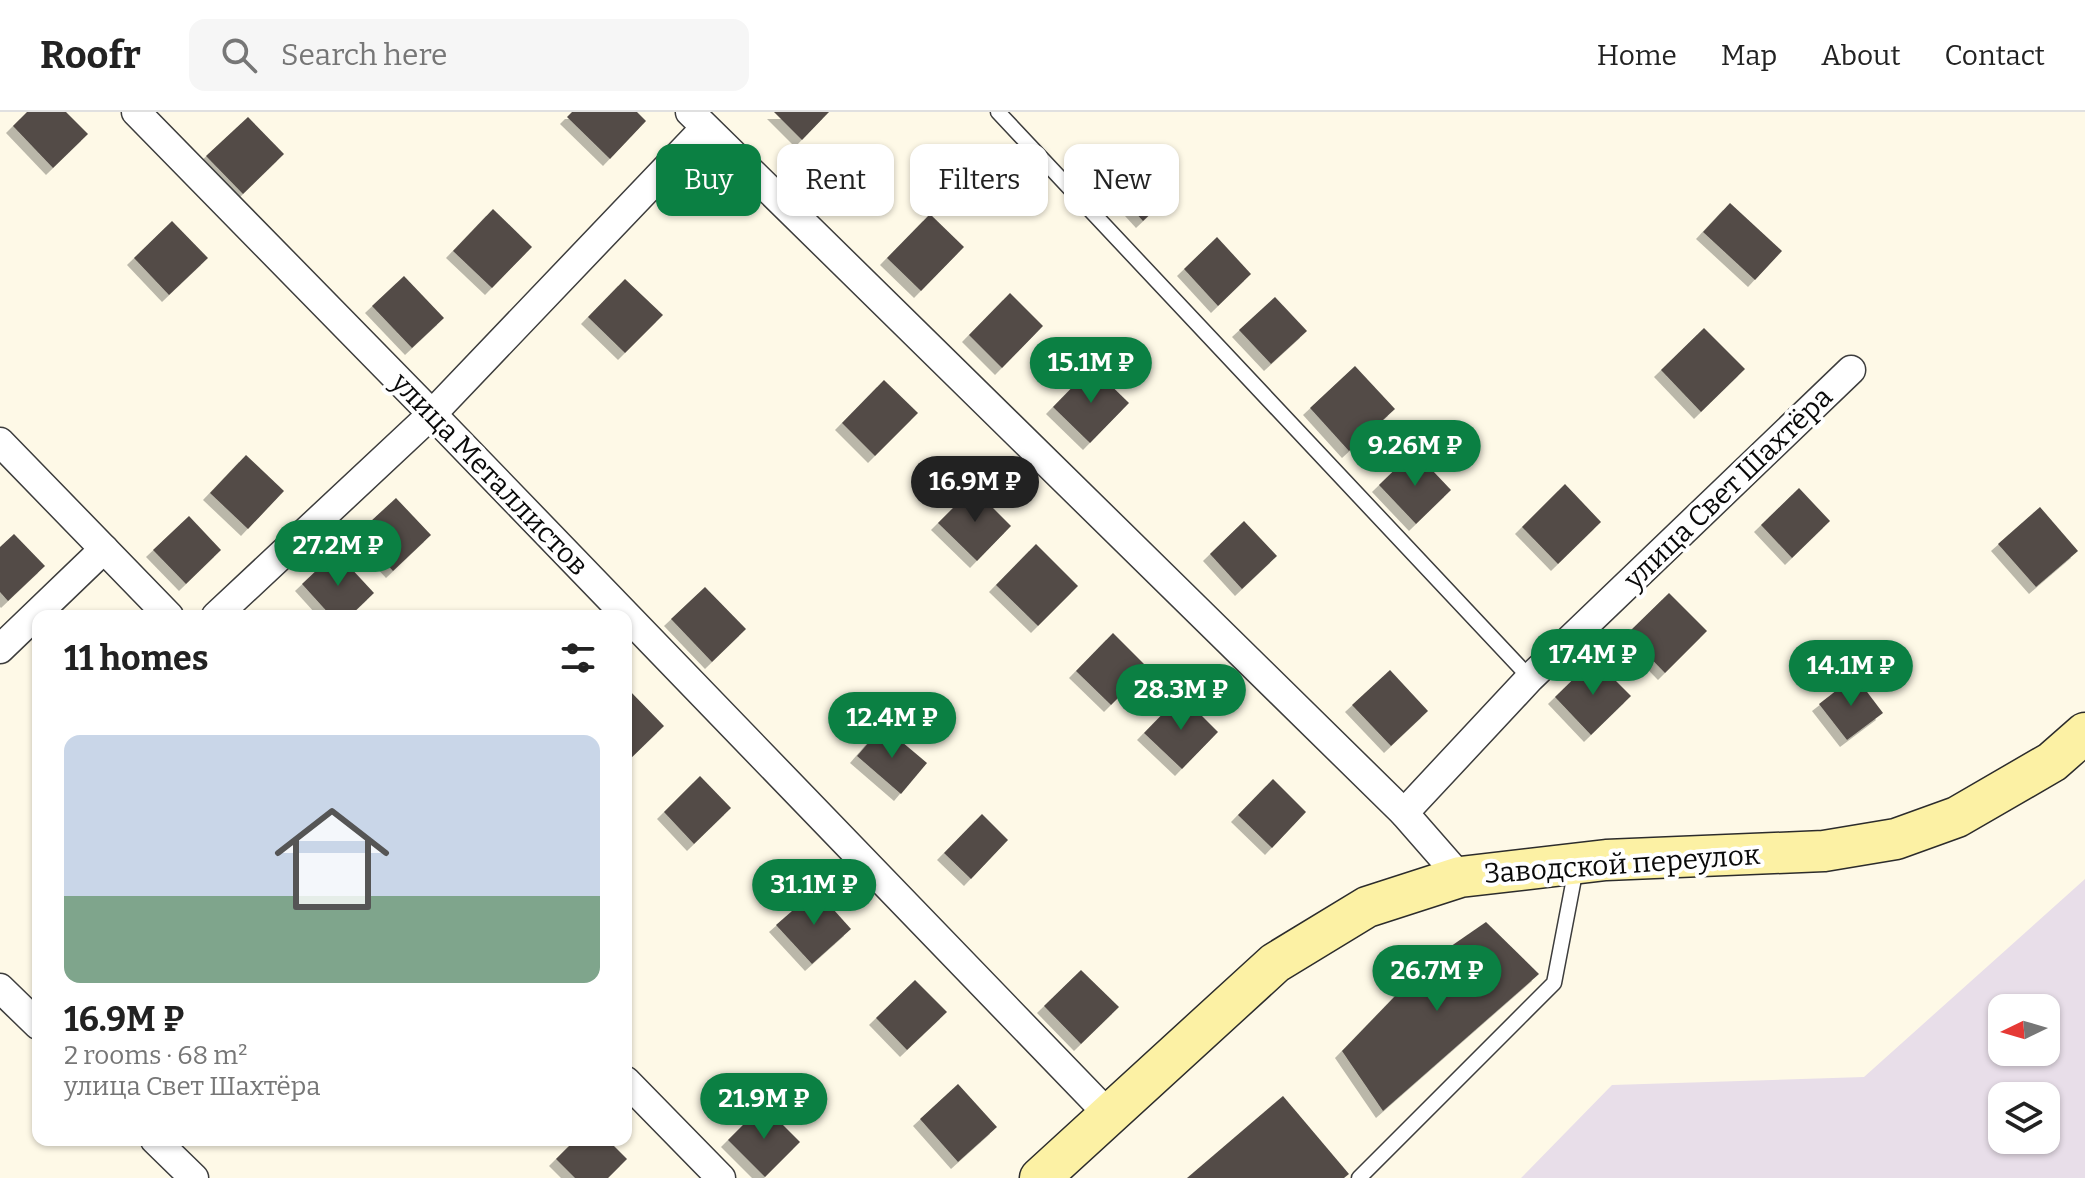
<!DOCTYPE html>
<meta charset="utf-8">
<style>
:root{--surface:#fff;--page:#f6f6f6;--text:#222;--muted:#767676;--line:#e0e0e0;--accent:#0b8043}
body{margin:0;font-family:Bitter,serif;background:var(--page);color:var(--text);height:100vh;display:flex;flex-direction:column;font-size:30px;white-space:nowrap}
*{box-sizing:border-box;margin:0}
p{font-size:26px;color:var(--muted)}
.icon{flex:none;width:44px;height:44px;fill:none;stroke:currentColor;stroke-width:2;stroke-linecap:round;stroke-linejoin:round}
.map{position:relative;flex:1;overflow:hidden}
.details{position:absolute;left:32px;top:498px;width:600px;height:536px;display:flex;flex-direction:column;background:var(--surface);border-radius:16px;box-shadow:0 2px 6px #0004}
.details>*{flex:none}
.banner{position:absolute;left:656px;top:32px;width:760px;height:72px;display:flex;gap:16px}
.needle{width:52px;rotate:265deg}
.tools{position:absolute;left:1988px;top:882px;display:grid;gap:16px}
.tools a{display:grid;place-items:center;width:72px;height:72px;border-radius:16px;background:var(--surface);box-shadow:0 2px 6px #0004;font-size:40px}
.price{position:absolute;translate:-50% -68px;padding:0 18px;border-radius:28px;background:var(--accent);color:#fff;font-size:26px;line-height:52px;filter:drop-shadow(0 2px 4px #0008)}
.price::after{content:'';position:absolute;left:50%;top:48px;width:24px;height:18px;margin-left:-12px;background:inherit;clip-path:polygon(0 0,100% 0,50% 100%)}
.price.active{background:#222;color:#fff}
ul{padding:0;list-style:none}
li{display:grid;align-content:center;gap:16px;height:424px;padding:0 32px}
li span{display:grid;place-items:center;height:248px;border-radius:16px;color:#555}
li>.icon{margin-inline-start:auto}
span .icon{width:144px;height:144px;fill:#fffc;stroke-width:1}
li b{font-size:34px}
h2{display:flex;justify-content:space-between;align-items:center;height:96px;padding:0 32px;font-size:34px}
.pill{padding:0 28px;border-radius:16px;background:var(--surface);box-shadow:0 2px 6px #0004;font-size:28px;line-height:72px}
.pill.active{background:var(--accent);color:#fff}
header{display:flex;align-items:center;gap:48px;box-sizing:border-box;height:112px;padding:0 40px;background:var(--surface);border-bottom:2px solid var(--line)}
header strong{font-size:38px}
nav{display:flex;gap:44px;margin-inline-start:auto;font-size:28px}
.search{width:560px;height:72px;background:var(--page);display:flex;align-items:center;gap:20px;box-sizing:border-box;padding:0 28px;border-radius:16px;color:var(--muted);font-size:30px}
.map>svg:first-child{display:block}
.industrial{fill:#e8dee9;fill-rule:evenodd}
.building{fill:#524b47;filter:url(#shadow)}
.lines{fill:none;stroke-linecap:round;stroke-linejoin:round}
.lane-casing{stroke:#3d3d3d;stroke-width:17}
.street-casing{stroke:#3d3d3d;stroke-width:31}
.secondary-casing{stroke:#2c2c2c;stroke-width:43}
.lane{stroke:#fff;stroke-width:14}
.street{stroke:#fff;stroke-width:28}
.secondary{stroke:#fcf1a4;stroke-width:40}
.labels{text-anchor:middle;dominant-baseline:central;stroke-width:8;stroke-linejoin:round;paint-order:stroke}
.street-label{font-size:28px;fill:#0a0a0a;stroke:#fff}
</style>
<header>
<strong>Roofr</strong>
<div class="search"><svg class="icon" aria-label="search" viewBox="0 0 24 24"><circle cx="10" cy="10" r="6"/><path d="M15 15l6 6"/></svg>Search here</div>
<nav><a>Home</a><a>Map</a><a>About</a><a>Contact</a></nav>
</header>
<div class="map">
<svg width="2085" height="1066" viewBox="0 0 2085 1066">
<defs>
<filter id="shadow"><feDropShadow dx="-7" dy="7" stdDeviation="0" flood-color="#0004"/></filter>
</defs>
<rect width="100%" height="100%" fill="#fef9e7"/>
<!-- industrial -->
<path class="industrial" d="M2085,767V1066H1521L1612,973L1864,965ZM2002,896H2046V940H2002ZM2002,984H2046V1028H2002Z"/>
<!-- building -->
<g class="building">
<polygon points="27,0 66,0 88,22 53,56 13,14"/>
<polygon points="572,0 637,0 646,9 610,47 567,5"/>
<polygon points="774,0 829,0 802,28"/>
<polygon points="248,5 284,42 243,82 206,44"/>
<polygon points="1144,42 1177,77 1143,109 1110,73"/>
<polygon points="1730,91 1782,139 1755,168 1703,120"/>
<polygon points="493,97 532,135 492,176 453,139"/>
<polygon points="930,102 964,135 921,179 887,146"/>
<polygon points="172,109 208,146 169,183 134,146"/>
<polygon points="1217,125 1251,162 1218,194 1184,157"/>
<polygon points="404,164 444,206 412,236 372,194"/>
<polygon points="625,167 663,203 625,241 588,205"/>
<polygon points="1010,181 1043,214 1002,256 969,223"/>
<polygon points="1275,185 1307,219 1271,252 1239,218"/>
<polygon points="1704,216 1745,257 1701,300 1661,258"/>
<polygon points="1355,254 1395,297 1349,339 1310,296"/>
<polygon points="1092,255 1129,291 1090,331 1053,295"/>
<polygon points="884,268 918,301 875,344 842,311"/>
<polygon points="1414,339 1451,378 1416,412 1379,373"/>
<polygon points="246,343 284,379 248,417 210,381"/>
<polygon points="1565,372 1601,410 1558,452 1522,415"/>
<polygon points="973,376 1011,414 977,449 938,411"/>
<polygon points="1799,376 1830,409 1792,446 1761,413"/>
<polygon points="396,386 431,423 393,459 358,421"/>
<polygon points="2040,395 2078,439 2036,475 1998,432"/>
<polygon points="189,404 221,438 186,472 153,438"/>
<polygon points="1244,409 1277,444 1242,477 1210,442"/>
<polygon points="14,422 45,454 8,489 0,480 0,435"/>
<polygon points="1036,432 1078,474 1038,514 996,473"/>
<polygon points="336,440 374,481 350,504 331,504 302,472"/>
<polygon points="705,475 746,517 712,550 671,507"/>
<polygon points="1669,481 1707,519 1665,561 1627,522"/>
<polygon points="1113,521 1148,556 1111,593 1076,559"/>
<polygon points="1594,547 1631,584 1591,623 1555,585"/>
<polygon points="1390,558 1428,599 1391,634 1352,593"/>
<polygon points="1855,564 1883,601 1847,628 1819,592"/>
<polygon points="629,578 664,614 629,648 626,645 626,581"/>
<polygon points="1181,583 1218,620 1182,657 1144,621"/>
<polygon points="883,614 927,651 901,682 857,644"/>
<polygon points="700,664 731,696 694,732 664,700"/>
<polygon points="1273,667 1306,700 1272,736 1238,703"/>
<polygon points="982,702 1008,728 971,767 944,741"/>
<polygon points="816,778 851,817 812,852 776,813"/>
<polygon points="1486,810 1539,862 1383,999 1342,939 1428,850"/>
<polygon points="1081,858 1119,895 1081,932 1044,894"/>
<polygon points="915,868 947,900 907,938 876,906"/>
<polygon points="958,972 997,1015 958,1050 920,1007"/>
<polygon points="1283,984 1349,1062 1344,1066 1187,1066"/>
<polygon points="763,993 800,1030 765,1065 728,1028"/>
<polygon points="575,1028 608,1028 627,1047 608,1066 575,1066 556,1047"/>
</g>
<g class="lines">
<!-- lane casing -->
<g class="lane-casing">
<g id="lane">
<polyline points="998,0 1530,566"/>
<polyline points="1359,1066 1554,871 1576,756"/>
</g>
</g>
<!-- street casing -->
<g class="street-casing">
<g id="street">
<polyline points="136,0 432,302 1109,1003"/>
<polyline points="690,0 1404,701 1460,765"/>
<polyline points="0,330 169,504"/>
<polyline points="216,504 432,302 705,16"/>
<polyline points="0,537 104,437"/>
<polyline points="1404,701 1530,566 1851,258"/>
<polyline points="0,876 38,913"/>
<polyline points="626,969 721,1066"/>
<polyline points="155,1028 194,1066"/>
</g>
</g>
<!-- secondary casing -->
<g class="secondary-casing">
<polyline id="secondary" points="1040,1066 1275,851 1367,795 1460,765 1606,748 1824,739 1896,727 1957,705 2052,650 2085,621"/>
</g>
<!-- lane -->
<use href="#lane" class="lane"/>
<!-- street -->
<use href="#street" class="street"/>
<!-- secondary -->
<use href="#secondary" class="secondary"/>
</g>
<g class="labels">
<!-- street labels -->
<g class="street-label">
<text transform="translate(490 362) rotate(46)">улица Металлистов</text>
<text transform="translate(1728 376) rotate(-44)">улица Свет Шахтёра</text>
<text transform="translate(1622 752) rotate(-4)">Заводской переулок</text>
</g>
</g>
</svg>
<div class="tools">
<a><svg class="needle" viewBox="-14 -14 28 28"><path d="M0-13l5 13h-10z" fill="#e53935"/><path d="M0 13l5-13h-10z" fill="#767676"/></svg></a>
<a><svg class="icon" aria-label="layers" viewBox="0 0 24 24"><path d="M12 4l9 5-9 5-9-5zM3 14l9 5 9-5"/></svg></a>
</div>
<b class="price" style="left:1091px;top:293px">15.1M ₽</b>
<b class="price" style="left:1415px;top:376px">9.26M ₽</b>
<b class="price active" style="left:975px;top:412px">16.9M ₽</b>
<b class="price" style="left:338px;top:476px">27.2M ₽</b>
<b class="price" style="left:1593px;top:585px">17.4M ₽</b>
<b class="price" style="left:1851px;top:596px">14.1M ₽</b>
<b class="price" style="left:1181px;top:620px">28.3M ₽</b>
<b class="price" style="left:892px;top:648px">12.4M ₽</b>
<b class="price" style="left:814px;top:815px">31.1M ₽</b>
<b class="price" style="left:1437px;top:901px">26.7M ₽</b>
<b class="price" style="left:764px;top:1029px">21.9M ₽</b>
<div class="banner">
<a class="pill active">Buy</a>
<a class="pill">Rent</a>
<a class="pill">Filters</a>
<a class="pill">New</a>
</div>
<section class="details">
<h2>11 homes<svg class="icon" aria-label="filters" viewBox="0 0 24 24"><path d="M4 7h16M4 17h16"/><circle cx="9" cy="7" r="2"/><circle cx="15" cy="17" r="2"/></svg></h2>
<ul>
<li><span style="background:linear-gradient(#c9d6e8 65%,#7fa58c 0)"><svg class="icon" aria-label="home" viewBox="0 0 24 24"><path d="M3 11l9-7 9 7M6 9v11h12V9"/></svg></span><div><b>16.9M ₽</b><p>2 rooms · 68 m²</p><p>улица Свет Шахтёра</p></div></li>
</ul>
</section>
</div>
